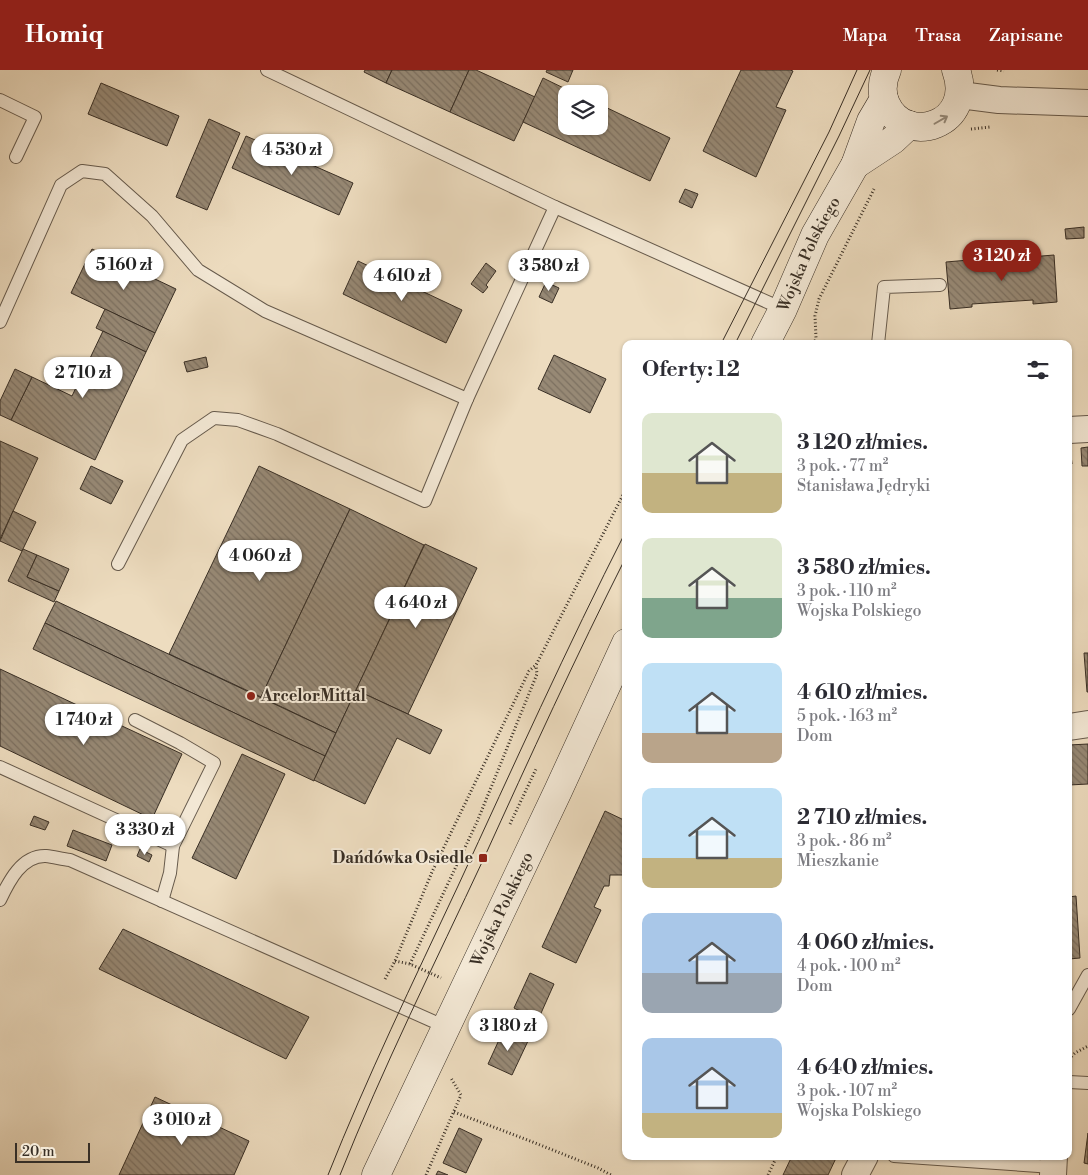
<!DOCTYPE html>
<html lang="pl">
<meta charset="utf-8">
<style>
:root{--surface:#fff;--page:#f2f2f3;--text:#2b2b33;--muted:#7c7c81;--accent:#8f2418}
body{margin:0;font-family:"Libre Bodoni",serif;background:var(--page);color:var(--text);height:100vh;display:flex;flex-direction:column;font-size:19px;white-space:nowrap}
*{box-sizing:border-box;margin:0}
p{font-size:16px;color:var(--muted)}
.icon{flex:none;width:28px;height:28px;fill:none;stroke:currentColor;stroke-width:2;stroke-linecap:round;stroke-linejoin:round}
.map{position:relative;flex:1;overflow:hidden}
.side{position:absolute;left:622px;top:270px;width:450px;height:820px;display:flex;flex-direction:column;background:var(--surface);border-radius:10px;box-shadow:0 1px 4px #0004}
.side>*{flex:none}
.controls{position:absolute;left:558px;top:15px;display:grid;gap:10px}
.controls a{display:grid;place-items:center;width:50px;height:50px;border-radius:10px;background:var(--surface);box-shadow:0 1px 4px #0004;font-size:25px}
.scale{position:absolute;left:15px;bottom:12px;width:75px;box-sizing:border-box;padding-left:5px;border:2px solid #392f25;border-top:0;font-size:14px;line-height:18px;white-space:nowrap;color:#392f25;-webkit-text-stroke:4px #f3e8d5;paint-order:stroke}
.price{position:absolute;translate:-50% -42px;padding:0 11px;border-radius:18px;background:#fff;color:#222;font-size:16px;line-height:32px;filter:drop-shadow(0 1px 2px #0008)}
.price::after{content:'';position:absolute;left:50%;top:30px;width:15px;height:11px;margin-left:-8px;background:inherit;clip-path:polygon(0 0,100% 0,50% 100%)}
.price.current{background:var(--accent);color:#fff}
ul{padding:0;list-style:none}
li{display:flex;align-items:center;gap:15px;height:125px;padding:0 20px}
li span{display:grid;place-items:center;flex:none;width:140px;height:100px;border-radius:10px;color:#555}
li>.icon{margin-inline-start:auto}
span .icon{width:60px;height:60px;fill:#fffc;stroke-width:1}
li b{font-size:21px}
h2{display:flex;justify-content:space-between;align-items:center;height:60px;padding:0 20px;font-size:21px}
header{display:flex;align-items:center;gap:30px;box-sizing:border-box;height:70px;padding:0 25px;background:var(--accent);color:#fff}
header strong{font-size:24px}
nav{display:flex;gap:28px;margin-inline-start:auto;font-size:18px}
.map>svg:first-child{display:block}
.building{fill:url(#building-back-hatch);stroke:#392f25}
.lines{fill:none;stroke-linecap:round;stroke-linejoin:round}
.lane-casing{stroke:#665a4c;stroke-width:14}
.street-casing{stroke:#665a4c;stroke-width:28}
.secondary-casing{stroke:#392f25;stroke-width:29}
.path{stroke:#392f25;stroke-width:3;stroke-dasharray:1 2.5;stroke-linecap:butt}
.lane{stroke:#f3e8d5;stroke-width:12}
.street{stroke:#f3e8d5;stroke-width:26}
.secondary{stroke:#f3e8d5;stroke-width:28}
.tram{stroke:#392f25;stroke-width:1}
.oneway{stroke:#968c7d}
.poi-dot{fill:#8f2418;stroke:#f3e8d5;stroke-width:2}
.labels{text-anchor:middle;dominant-baseline:central;stroke-width:4;stroke-linejoin:round;paint-order:stroke}
.street-label{font-size:16px;fill:#392f25;stroke:#f3e8d5}
.poi-label{font-size:16px;font-weight:bold;fill:#392f25;stroke:#f3e8d5;text-anchor:start}
</style>
<header>
<strong>Homiq</strong>
<nav><a>Mapa</a><a>Trasa</a><a>Zapisane</a></nav>
</header>
<div class="map">
<svg width="1088" height="1105" viewBox="0 0 1088 1105">
<defs>
<pattern id="building-back-hatch" width="6" height="6" patternUnits="userSpaceOnUse" patternTransform="scale(1.25)"><rect width="6" height="6" fill="#978975"/><path d="M-1 5l2 2M0 0l6 6M5-1l2 2" fill="none" stroke="#7c7060"/></pattern>
</defs>
<rect width="100%" height="100%" fill="#eddcbf"/>
<filter id="stains"><feTurbulence type="fractalNoise" baseFrequency=".004" numOctaves="4"/><feColorMatrix values="0 0 0 0 .2 0 0 0 0 .09 0 0 0 0 .02 0 0 0 .5 -.17"/></filter>
<radialGradient id="worn" r=".72"><stop offset=".6" stop-color="#630" stop-opacity="0"/><stop offset="1" stop-color="#630" stop-opacity=".3"/></radialGradient>
<!-- building -->
<g class="building">
<polygon points="365,0 392,0 386,13 364,2"/>
<polygon points="392,0 469,0 450,42 386,13"/>
<polygon points="469,0 476,0 535,27 514,71 450,42"/>
<polygon points="547,0 573,0 568,12 546,2"/>
<polygon points="741,0 790,0 793,1 776,37 786,40 756,107 703,81"/>
<polygon points="543,8 576,24 566,24 566,56 599,56 599,34 670,68 650,111 523,52"/>
<polygon points="101,13 179,46 167,76 88,44"/>
<polygon points="209,49 240,63 207,140 176,127"/>
<polygon points="246,66 353,113 339,145 232,98"/>
<polygon points="685,119 698,124 692,138 679,132"/>
<polygon points="1084,157 1084,168 1066,169 1065,159"/>
<polygon points="92,179 176,219 155,263 71,223"/>
<polygon points="1054,185 1057,232 1033,234 1033,230 972,234 972,237 950,239 946,192 969,190 969,195 1030,191 1030,187"/>
<polygon points="358,191 462,240 446,273 343,224"/>
<polygon points="486,193 496,201 486,215 488,217 483,223 471,214"/>
<polygon points="546,212 559,218 552,233 539,227"/>
<polygon points="105,239 155,263 146,282 96,258"/>
<polygon points="103,261 146,282 95,390 11,350 32,307 72,326"/>
<polygon points="554,285 606,309 590,343 538,319"/>
<polygon points="206,287 208,297 187,302 184,292"/>
<polygon points="15,299 32,307 11,350 0,345 0,331"/>
<polygon points="0,371 38,388 0,469"/>
<polygon points="1069,376 1070,376 1072,394 1069,395"/>
<polygon points="1088,377 1088,396 1082,396 1081,378"/>
<polygon points="91,396 123,411 111,434 80,419"/>
<polygon points="259,396 350,439 261,627 169,584"/>
<polygon points="350,439 424,475 336,663 261,627"/>
<polygon points="13,441 36,452 22,481 0,471"/>
<polygon points="425,474 477,498 408,644 356,620"/>
<polygon points="23,479 37,485 27,507 59,521 54,532 8,511"/>
<polygon points="37,485 69,499 59,521 27,507"/>
<polygon points="56,531 336,663 325,686 45,553"/>
<polygon points="45,553 325,686 314,711 33,579"/>
<polygon points="1084,583 1088,583 1088,622 1087,622"/>
<polygon points="0,599 182,684 152,749 0,676"/>
<polygon points="356,620 442,660 430,684 397,668 365,734 314,710"/>
<polygon points="1088,674 1088,714 1069,715 1069,675"/>
<polygon points="242,684 285,704 236,809 192,788"/>
<polygon points="605,741 626,751 626,805 610,805 609,816 604,816 594,837 601,840 576,893 542,877"/>
<polygon points="34,746 49,752 45,760 30,755"/>
<polygon points="73,760 112,775 106,791 67,776"/>
<polygon points="140,779 152,785 149,792 137,786"/>
<polygon points="1076,826 1080,888 1069,889 1069,827"/>
<polygon points="123,859 309,947 286,989 99,899"/>
<polygon points="530,903 554,914 538,950 514,938"/>
<polygon points="504,959 528,971 512,1005 488,994"/>
<polygon points="155,1027 249,1071 234,1105 119,1105"/>
<polygon points="459,1058 482,1069 466,1103 443,1093"/>
<polygon points="1088,1063 1088,1094 1084,1093"/>
<polygon points="792,1086 837,1086 828,1105 783,1105"/>
<polygon points="438,1101 448,1105 436,1105"/>
</g>
<g class="lines">
<!-- lane casing -->
<g class="lane-casing">
<g id="lane">
<polyline points="267,0 555,137 783,239"/>
<polyline points="0,30 35,47 16,87"/>
<polyline points="0,252 61,115 82,101 105,104 152,146 198,200 265,241 467,329"/>
<polyline points="878,274 884,217 940,215"/>
<polyline points="118,494 182,370 214,348 238,350 277,364 425,431 467,329 555,137"/>
<polyline points="135,650 180,673 214,693 173,776 170,803 162,831"/>
<polyline points="0,697 173,776"/>
<path d="M0,830C9,811 22,785 46,786C54,787 62,789 70,790L446,957"/>
<polyline points="1069,939 1088,905"/>
<polyline points="1069,1012 1088,1013"/>
<polyline points="894,1086 1053,1097"/>
</g>
</g>
<!-- street casing -->
<g class="street-casing">
<g id="street">
<polyline points="960,25 999,30 1088,33"/>
<polyline points="1069,360 1088,359"/>
<polyline points="1069,657 1088,654"/>
<polyline points="855,1105 865,1086"/>
<polyline points="1053,1105 1054,1086"/>
</g>
</g>
<!-- secondary casing -->
<g class="secondary-casing">
<g id="secondary">
<path d="M887,0C882,11 881,23 886,34C906,78 976,54 956,0"/>
<polyline points="855,95 893,70 909,55"/>
<path id="s1" d="M765,274L783,239L815,165L855,95L871,51L884,29"/>
<path id="s2" d="M376,1105L558,721L626,573"/>
</g>
</g>
<!-- path -->
<g class="path">
<polyline points="997,0 1004,1"/>
<polyline points="971,59 990,57"/>
<polyline points="814,274 816,268 815,246 819,229 874,119"/>
<polyline points="510,754 536,699"/>
<polyline points="395,891 410,894 441,908"/>
<polyline points="410,894 477,752 537,604 536,596"/>
<polyline points="385,909 395,891 432,802 529,601 536,595 626,419"/>
<polyline points="1069,989 1075,983 1088,976"/>
<polyline points="454,1042 525,1069 598,1098 611,1105"/>
<polyline points="426,1105 461,1025 451,1008"/>
<polyline points="768,1105 777,1086"/>
</g>
<!-- lane -->
<use href="#lane" class="lane"/>
<!-- street -->
<use href="#street" class="street"/>
<!-- secondary -->
<use href="#secondary" class="secondary"/>
<!-- tram -->
<g class="tram">
<polyline points="721,274 829,62 857,0"/>
<polyline points="735,274 839,66 870,0"/>
<path d="M328,1105C367,1007 413,912 458,816C513,697 567,577 626,461"/>
<path d="M340,1105C383,997 435,893 484,788C530,687 576,586 626,487"/>
</g>
</g>
<!-- one-way arrows -->
<defs><path id="oneway-shaft" d="M-6 0H5M1.5-3L5.5 0L1.5 3" fill="none" stroke-width="1.6" stroke-linecap="round" stroke-linejoin="round" transform="scale(1.25)"/></defs>
<use class="oneway" href="#oneway-shaft" transform="translate(941 50) rotate(-30)"/>
<!-- markers -->
<g class="poi-dot">
<circle cx="251" cy="626" r="5"/>
<rect x="478" y="783" width="10" height="10" rx="2.5"/>
</g>
<g class="labels">
<!-- street labels -->
<g class="street-label">
<text stroke="none"><textPath href="#s1" startOffset="100">Wojska Polskiego</textPath></text>
<text stroke="none"><textPath href="#s2" startOffset="294">Wojska Polskiego</textPath></text>
</g>
<!-- poi labels -->
<g class="poi-label">
<text x="261" y="626">ArcelorMittal</text>
<text x="473" y="788" text-anchor="end">Dańdówka Osiedle</text>
</g>
</g>
<rect width="100%" height="100%" filter="url(#stains)"/>
<rect width="100%" height="100%" fill="url(#worn)"/>
</svg>
<div class="controls">
<a><svg class="icon" aria-label="layers" viewBox="0 0 24 24"><path d="M12 4l9 5-9 5-9-5zM3 14l9 5 9-5"/></svg></a>
</div>
<div class="scale">20 m</div>
<b class="price" style="left:292px;top:106px">4 530 zł</b>
<b class="price current" style="left:1002px;top:212px">3 120 zł</b>
<b class="price" style="left:124px;top:221px">5 160 zł</b>
<b class="price" style="left:549px;top:222px">3 580 zł</b>
<b class="price" style="left:402px;top:232px">4 610 zł</b>
<b class="price" style="left:83px;top:329px">2 710 zł</b>
<b class="price" style="left:260px;top:512px">4 060 zł</b>
<b class="price" style="left:416px;top:559px">4 640 zł</b>
<b class="price" style="left:84px;top:676px">1 740 zł</b>
<b class="price" style="left:145px;top:786px">3 330 zł</b>
<b class="price" style="left:508px;top:982px">3 180 zł</b>
<b class="price" style="left:182px;top:1076px">3 010 zł</b>
<section class="side">
<h2>Oferty: 12<svg class="icon" aria-label="filters" viewBox="0 0 24 24"><path d="M4 7h16M4 17h16"/><circle cx="9" cy="7" r="2"/><circle cx="15" cy="17" r="2"/></svg></h2>
<ul>
<li><span style="background:linear-gradient(#dfe7d0 60%,#c2b280 0)"><svg class="icon" aria-label="home" viewBox="0 0 24 24"><path d="M3 11l9-7 9 7M6 9v11h12V9"/></svg></span><div><b>3 120 zł/mies.</b><p>3 pok. · 77 m²</p><p>Stanisława Jędryki</p></div></li>
<li><span style="background:linear-gradient(#dfe7d0 60%,#7fa58c 0)"><svg class="icon" aria-label="home" viewBox="0 0 24 24"><path d="M3 11l9-7 9 7M6 9v11h12V9"/></svg></span><div><b>3 580 zł/mies.</b><p>3 pok. · 110 m²</p><p>Wojska Polskiego</p></div></li>
<li><span style="background:linear-gradient(#bfe0f5 70%,#b9a48a 0)"><svg class="icon" aria-label="home" viewBox="0 0 24 24"><path d="M3 11l9-7 9 7M6 9v11h12V9"/></svg></span><div><b>4 610 zł/mies.</b><p>5 pok. · 163 m²</p><p>Dom</p></div></li>
<li><span style="background:linear-gradient(#bfe0f5 70%,#c2b280 0)"><svg class="icon" aria-label="home" viewBox="0 0 24 24"><path d="M3 11l9-7 9 7M6 9v11h12V9"/></svg></span><div><b>2 710 zł/mies.</b><p>3 pok. · 86 m²</p><p>Mieszkanie</p></div></li>
<li><span style="background:linear-gradient(#a9c7e8 60%,#9aa5b1 0)"><svg class="icon" aria-label="home" viewBox="0 0 24 24"><path d="M3 11l9-7 9 7M6 9v11h12V9"/></svg></span><div><b>4 060 zł/mies.</b><p>4 pok. · 100 m²</p><p>Dom</p></div></li>
<li><span style="background:linear-gradient(#a9c7e8 75%,#c2b280 0)"><svg class="icon" aria-label="home" viewBox="0 0 24 24"><path d="M3 11l9-7 9 7M6 9v11h12V9"/></svg></span><div><b>4 640 zł/mies.</b><p>3 pok. · 107 m²</p><p>Wojska Polskiego</p></div></li>
</ul>
</section>
</div>
